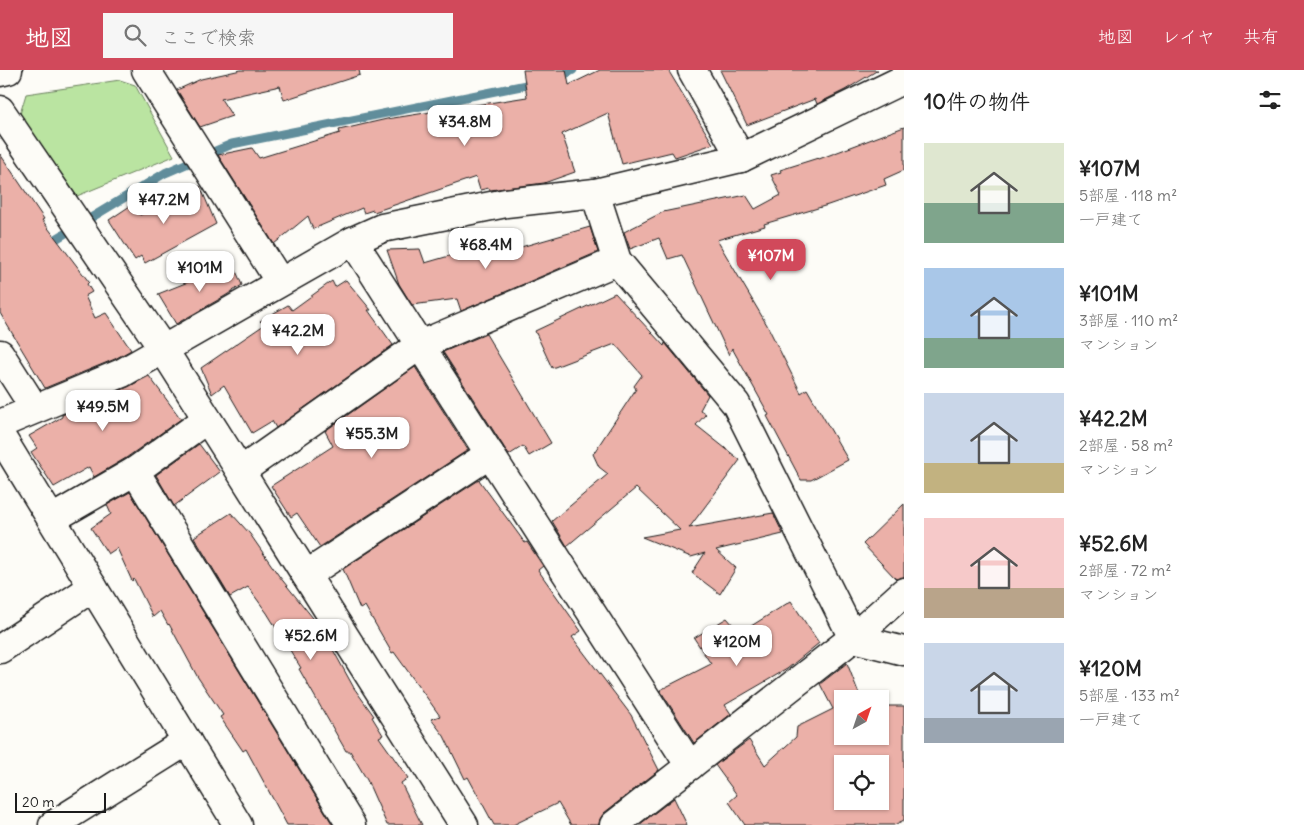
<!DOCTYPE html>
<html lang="ja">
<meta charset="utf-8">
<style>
:root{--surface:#fff;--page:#f6f6f6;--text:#222;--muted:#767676;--accent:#d1495b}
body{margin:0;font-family:Delius,"Klee One",sans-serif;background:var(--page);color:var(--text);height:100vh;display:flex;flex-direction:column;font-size:19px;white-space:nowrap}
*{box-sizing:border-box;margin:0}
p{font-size:16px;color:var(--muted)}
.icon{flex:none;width:28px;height:28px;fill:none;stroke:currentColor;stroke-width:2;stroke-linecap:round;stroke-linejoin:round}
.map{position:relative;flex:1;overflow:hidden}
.drawer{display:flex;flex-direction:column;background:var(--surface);width:400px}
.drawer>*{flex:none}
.needle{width:32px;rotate:40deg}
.fabs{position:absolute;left:834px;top:620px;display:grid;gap:10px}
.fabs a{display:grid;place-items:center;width:55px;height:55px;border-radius:0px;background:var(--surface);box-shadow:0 1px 4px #0004;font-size:25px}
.scale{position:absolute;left:15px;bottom:12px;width:91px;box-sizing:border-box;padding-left:5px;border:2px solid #1c1c1c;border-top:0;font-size:14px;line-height:18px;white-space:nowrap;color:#1c1c1c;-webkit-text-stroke:4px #fdfcf7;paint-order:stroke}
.price{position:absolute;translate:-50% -42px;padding:0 11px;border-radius:10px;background:#fff;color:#222;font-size:16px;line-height:32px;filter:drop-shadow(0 1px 2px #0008)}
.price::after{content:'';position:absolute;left:50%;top:30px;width:15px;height:11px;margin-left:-8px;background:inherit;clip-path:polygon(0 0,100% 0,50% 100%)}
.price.active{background:var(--accent);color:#fff}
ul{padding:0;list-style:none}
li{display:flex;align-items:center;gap:15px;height:125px;padding:0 20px}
li span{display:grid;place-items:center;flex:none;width:140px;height:100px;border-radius:0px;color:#555}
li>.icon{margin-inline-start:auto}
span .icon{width:60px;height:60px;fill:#fffc;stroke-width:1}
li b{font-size:21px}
h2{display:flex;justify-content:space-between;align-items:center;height:60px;padding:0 20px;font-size:21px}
header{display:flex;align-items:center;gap:30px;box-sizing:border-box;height:70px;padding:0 25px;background:var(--accent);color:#fff}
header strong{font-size:24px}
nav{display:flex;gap:28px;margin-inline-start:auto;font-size:18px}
.search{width:350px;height:45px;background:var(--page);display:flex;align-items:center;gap:12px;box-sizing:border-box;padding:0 18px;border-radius:0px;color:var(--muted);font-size:19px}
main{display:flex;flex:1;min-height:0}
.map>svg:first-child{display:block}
.green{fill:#bae4a1;stroke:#6b805e}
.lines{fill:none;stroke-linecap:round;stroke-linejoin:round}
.stream{stroke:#608d9b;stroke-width:9}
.building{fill:#ebb0a8;stroke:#1c1c1c;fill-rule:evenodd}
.street-casing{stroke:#1c1c1c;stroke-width:31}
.street{stroke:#fdfcf7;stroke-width:28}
</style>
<header>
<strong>地図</strong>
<div class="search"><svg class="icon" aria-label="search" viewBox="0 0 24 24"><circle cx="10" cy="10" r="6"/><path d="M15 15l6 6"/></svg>ここで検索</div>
<nav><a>地図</a><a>レイヤ</a><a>共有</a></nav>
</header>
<main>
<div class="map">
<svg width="904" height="755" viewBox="0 0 904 755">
<rect width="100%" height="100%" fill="#fdfcf7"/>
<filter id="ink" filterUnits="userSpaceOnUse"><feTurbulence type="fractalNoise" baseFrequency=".02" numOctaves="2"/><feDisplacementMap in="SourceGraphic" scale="10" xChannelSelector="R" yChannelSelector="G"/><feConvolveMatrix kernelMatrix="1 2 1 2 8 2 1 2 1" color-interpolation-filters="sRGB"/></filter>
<g filter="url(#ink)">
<!-- green -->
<polygon class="green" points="120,10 135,15 174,86 77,126 20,44 26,24"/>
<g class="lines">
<!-- stream -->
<g class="stream">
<polyline points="556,9 573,0"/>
<polyline points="46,175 165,103 232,74 536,13"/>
</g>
</g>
<!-- building -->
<g class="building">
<polygon points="241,0 359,0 360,5 284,30 280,16 221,29 232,46 200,57 177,20 201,9"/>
<polygon points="523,0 566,0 569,15 600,0 668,0 713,74 675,87 672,82 622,94 608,43 562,64 575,102 544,113 490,120 489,118 480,120 476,107 374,142 373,140 364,143 362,138 313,159 308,146 274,174 218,85 252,78 259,88 340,63 339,60 387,49 527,27"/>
<polygon points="720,0 878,0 845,20 817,34 815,29 747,55"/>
<polygon points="904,57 904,100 884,109 886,115 828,135 764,154 765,156 717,170 767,255 801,323 807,319 848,390 811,410 801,410 767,346 769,345 732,278 729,285 682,185 668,189 659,168 630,179 624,162 663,142 746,125 755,139 781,125 771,105 781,102 780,100 818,88 819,89"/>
<polygon points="0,84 44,149 42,150 89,212 87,214 92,222 85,226 95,248 106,243 131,280 115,289 45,318 0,243"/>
<polygon points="200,116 216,154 145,193 141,186 135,190 109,150 133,134 140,145"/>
<polygon points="590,157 598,182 461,241 457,229 412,235 399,214 387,180 420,179 425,193 480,177 483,188"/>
<polygon points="233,194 242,215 225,226 176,254 158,224"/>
<polygon points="346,210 371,240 368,240 393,275 276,358 272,351 252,363 224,315 212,324 201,298 264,255 260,251 288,235 292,240 332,211 335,217"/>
<polygon points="615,223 664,276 665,273 708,325 700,340 706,344 696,355 740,390 689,458 773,443 783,464 716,480 736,498 720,524 692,503 705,483 691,487 642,467 680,460 636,418 567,476 552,451 608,404 599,397 593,384 636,319 634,316 642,305 615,274 552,298 535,261"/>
<polygon points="486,264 551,373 529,386 523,376 509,385 443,282"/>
<polygon points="415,297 468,380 320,477 297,443 291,447 271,416 333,376 325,361"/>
<polygon points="149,306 181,349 126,388 94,407 89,397 54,417 31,382 37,378 29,366 62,347 62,345 128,317"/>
<polygon points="199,374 220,402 174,436 156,405"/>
<polygon points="479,410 525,473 527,472 543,496 538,500 581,561 572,567 631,645 659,700 604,743 600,749 599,755 571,755 558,733 513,755 494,755 468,707 465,709 444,666 431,649 440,646 394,582 392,583 365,536 360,539 343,499"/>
<polygon points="130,422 333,755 287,755 246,679 243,681 220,647 223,645 197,606 169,554 168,555 160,541 153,547 134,509 132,511 117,478 108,484 91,458 111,444 107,435"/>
<polygon points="904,434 904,507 896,509 863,474"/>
<polygon points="231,443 250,464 279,506 321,558 354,618 374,646 372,647 383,665 379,667 408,708 401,713 422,755 387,755 367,710 350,681 346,681 299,599 301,598 267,543 248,517 230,527 194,467"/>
<polygon points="791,531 819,573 787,599 725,635 731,644 694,673 660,620 711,594 694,568 727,548 740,563"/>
<path d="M847,593L861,629H842V666H880V636H904V750L894,755H745L729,732L737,725L715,695L749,670L765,695L796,667L797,657L833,639L820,614ZM842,694H880V731H842Z"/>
<polygon points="674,728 687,755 639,755"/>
</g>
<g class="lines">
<!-- street casing -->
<g class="street-casing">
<g id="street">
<polyline points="146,0 280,212"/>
<polyline points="692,0 741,88"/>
<polyline points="0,2 8,0"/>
<polyline points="0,40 163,279 464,755"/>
<polyline points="595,123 741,88 904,9"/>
<polyline points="353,171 690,696"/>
<polyline points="0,284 35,339"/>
<polyline points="207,349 135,401 351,755"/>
<polyline points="0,354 122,303 353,171 382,158 506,133 595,123 617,191 736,334 853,568 904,581"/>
<polyline points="0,365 238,755"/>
<polyline points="241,401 420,275 617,191"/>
<polyline points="52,449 135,401"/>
<polyline points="306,505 490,384"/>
<polyline points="0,579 93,517"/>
<polyline points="53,755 187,671"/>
<polyline points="614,755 853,568 904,522"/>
</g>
</g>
<!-- street -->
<use href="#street" class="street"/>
</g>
</g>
</svg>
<div class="fabs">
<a><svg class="needle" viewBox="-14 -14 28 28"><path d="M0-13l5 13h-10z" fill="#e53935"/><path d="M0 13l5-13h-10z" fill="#767676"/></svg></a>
<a><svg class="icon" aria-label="locate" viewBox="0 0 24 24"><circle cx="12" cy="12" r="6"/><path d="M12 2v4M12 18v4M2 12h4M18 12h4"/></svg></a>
</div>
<div class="scale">20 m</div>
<b class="price" style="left:465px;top:77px">¥34.8M</b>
<b class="price" style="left:164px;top:155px">¥47.2M</b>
<b class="price" style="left:486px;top:200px">¥68.4M</b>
<b class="price active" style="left:771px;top:211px">¥107M</b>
<b class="price" style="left:200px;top:223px">¥101M</b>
<b class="price" style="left:298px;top:286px">¥42.2M</b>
<b class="price" style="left:103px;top:362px">¥49.5M</b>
<b class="price" style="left:372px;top:389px">¥55.3M</b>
<b class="price" style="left:311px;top:591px">¥52.6M</b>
<b class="price" style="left:737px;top:597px">¥120M</b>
</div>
<section class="drawer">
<h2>10件の物件<svg class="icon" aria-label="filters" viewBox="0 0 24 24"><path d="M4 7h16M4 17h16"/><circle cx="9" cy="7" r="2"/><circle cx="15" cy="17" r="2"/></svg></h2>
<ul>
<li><span style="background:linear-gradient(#dfe7d0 60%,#7fa58c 0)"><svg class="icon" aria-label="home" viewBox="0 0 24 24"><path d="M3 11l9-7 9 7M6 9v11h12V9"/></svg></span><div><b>¥107M</b><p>5部屋 · 118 m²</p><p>一戸建て</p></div></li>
<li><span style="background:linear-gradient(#a9c7e8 70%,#7fa58c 0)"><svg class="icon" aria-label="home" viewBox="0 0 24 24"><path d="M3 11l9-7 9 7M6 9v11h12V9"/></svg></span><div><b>¥101M</b><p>3部屋 · 110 m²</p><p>マンション</p></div></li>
<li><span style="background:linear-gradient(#c9d6e8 70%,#c2b280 0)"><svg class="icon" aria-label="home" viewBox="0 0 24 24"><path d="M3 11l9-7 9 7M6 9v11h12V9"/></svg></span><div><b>¥42.2M</b><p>2部屋 · 58 m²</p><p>マンション</p></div></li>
<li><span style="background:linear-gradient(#f6c9c9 70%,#b9a48a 0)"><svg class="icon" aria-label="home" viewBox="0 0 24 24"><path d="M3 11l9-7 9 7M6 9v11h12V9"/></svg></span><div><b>¥52.6M</b><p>2部屋 · 72 m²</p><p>マンション</p></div></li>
<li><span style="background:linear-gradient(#c9d6e8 75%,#9aa5b1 0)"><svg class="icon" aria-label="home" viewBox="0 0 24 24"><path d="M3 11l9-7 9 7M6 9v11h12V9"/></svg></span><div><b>¥120M</b><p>5部屋 · 133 m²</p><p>一戸建て</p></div></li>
</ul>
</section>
</main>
